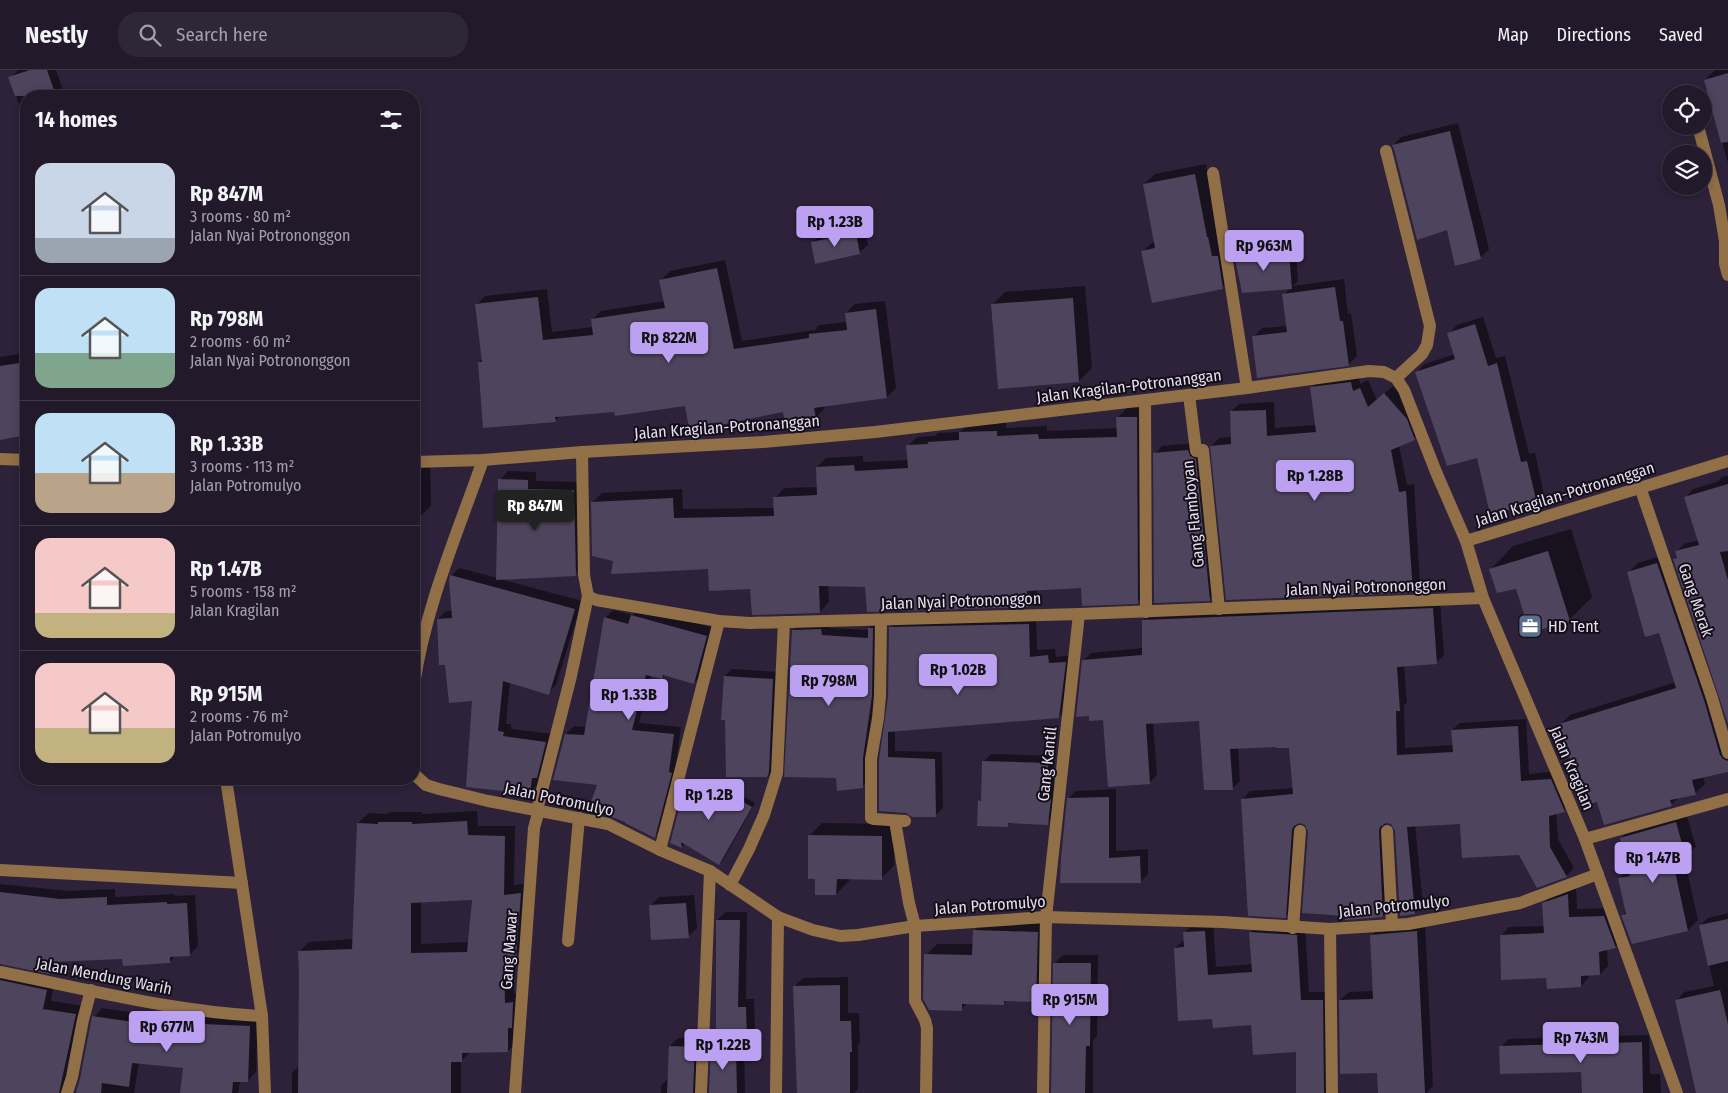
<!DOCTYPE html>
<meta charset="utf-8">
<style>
:root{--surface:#221a2b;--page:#2e2737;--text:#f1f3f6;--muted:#a2a1a9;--line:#3f3847;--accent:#bca0f2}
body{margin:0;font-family:"Fira Sans Condensed",sans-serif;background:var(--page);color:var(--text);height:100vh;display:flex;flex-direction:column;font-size:19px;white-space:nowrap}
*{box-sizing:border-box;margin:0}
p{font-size:16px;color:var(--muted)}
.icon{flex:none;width:28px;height:28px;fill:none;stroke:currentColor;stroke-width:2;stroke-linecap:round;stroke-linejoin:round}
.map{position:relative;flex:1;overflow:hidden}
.side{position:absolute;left:20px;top:20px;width:400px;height:695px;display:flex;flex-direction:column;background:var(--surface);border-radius:20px;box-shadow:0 2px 12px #0003,0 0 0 1px var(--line)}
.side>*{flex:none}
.fabs{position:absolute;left:1662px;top:15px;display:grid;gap:10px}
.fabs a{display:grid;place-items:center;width:50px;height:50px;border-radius:50%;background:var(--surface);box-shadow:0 2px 12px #0003,0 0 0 1px var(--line);font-size:25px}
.price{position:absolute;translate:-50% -42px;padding:0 11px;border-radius:5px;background:var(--accent);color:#111;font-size:16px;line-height:32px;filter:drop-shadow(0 1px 2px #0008)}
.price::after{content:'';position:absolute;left:50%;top:30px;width:15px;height:11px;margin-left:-8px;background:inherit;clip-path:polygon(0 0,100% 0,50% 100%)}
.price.current{background:#222;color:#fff}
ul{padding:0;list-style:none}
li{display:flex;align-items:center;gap:15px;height:125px;padding:0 15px}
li+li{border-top:1px solid var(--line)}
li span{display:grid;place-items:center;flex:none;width:140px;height:100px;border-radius:15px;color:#555}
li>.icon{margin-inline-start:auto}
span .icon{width:60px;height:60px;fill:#fffc;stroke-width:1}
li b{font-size:21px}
h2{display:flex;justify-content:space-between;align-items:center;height:60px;padding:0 15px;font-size:21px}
header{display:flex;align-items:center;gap:30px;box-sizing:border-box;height:70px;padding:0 25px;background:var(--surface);border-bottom:1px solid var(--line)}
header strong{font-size:24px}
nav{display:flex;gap:28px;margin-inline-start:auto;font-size:18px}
.search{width:350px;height:45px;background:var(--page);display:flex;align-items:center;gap:12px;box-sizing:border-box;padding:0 18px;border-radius:20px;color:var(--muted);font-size:19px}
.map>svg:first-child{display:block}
.shadow{fill:#0007;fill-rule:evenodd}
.building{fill:#4f445d;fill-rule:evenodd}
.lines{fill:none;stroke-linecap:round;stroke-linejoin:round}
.minor{stroke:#917048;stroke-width:12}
.labels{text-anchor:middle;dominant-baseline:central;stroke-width:4;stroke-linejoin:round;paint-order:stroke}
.street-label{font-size:16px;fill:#e5deee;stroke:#130e18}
.poi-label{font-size:16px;fill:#e5deee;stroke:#130e18;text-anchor:start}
</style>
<header>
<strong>Nestly</strong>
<div class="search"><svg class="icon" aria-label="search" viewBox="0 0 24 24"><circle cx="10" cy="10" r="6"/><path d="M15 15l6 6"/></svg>Search here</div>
<nav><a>Map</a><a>Directions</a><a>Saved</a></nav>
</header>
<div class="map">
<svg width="1728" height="1023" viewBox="0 0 1728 1023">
<rect width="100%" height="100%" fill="#2d2239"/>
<!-- shadow -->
<g class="shadow">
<polygon points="18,0 56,0 65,26 26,26 26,55 10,8"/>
<polygon points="1715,0 1728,0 1728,93 1705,10"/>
<polygon points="1458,53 1489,179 1480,188 1448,159 1393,75 1401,67"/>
<polygon points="1206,94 1217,157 1233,207 1222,218 1143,181 1155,170 1144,114 1155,104"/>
<polygon points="864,155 868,175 859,183 812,173 820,164"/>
<polygon points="1295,176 1298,211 1293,216 1344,209 1348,244 1351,243 1357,286 1349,294 1254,267 1262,258 1288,256 1284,225 1291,217 1240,214 1235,185 1242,178 1262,177 1262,179"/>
<polygon points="725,190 742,271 815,260 819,255 847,252 846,243 855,234 885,231 896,318 887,327 824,335 825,338 816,347 784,341 715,352 686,335 561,345 555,351 479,292 483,289 476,235 485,226 547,219 552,262 593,257 592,250 601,241 665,231 661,210 670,201"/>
<polygon points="1085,216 1092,298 1079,311 992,235 1005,222"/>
<polygon points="1483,247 1496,288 1505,286 1529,384 1535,383 1544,425 1536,433 1478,387 1417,302 1425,294 1455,284 1449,264 1457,255"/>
<polygon points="26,283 26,349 0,352 0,287"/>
<polygon points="1359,304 1360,314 1368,310 1377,330 1393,316 1414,341 1422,360 1414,368 1399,375 1407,415 1414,414 1420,513 1412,521 1211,376 1219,368 1232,367 1231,342 1239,334 1274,332 1275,358 1316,355 1311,318 1320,310"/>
<polygon points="1127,338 1146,338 1147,523 1137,532 1082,517 1037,519 1037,527 1028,536 866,515 828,515 829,532 820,542 751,518 709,497 615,490 592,433 602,423 682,419 683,439 775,438 775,428 784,418 818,417 817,397 826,388 863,386 863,392 908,390 908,376 917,367 935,366 938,363 960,362 969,353 1006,352 1006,358 1047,356 1047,361 1118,358 1117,348"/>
<polygon points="1195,373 1217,522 1209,529 1155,384 1162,376"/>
<polygon points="414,388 430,388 431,436 417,449 416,458 414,460"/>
<polygon points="508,401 536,402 536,411 582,412 584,496 575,504 500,509 582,531 556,615 548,623 510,611 506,654 511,654 511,659 553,664 544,699 539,705 537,715 529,723 473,629 446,593 438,549 446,541 452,541 451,506 459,498 498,508 500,410"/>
<polygon points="1728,406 1728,649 1674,489 1678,486 1676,482 1684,474 1699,470 1686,427 1693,419 1717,412 1722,407"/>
<polygon points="1571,459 1592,527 1569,550 1517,518 1491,499 1513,476"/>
<polygon points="1667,484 1728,669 1728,700 1703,706 1705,714 1695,723 1679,727 1671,735 1598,730 1569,707 1575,702 1560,655 1570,645 1676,612 1660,562 1628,503 1638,493"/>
<polygon points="1440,531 1444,585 1436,593 1404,595 1407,632 1404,636 1405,678 1454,675 1452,660 1460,653 1526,649 1529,704 1558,701 1572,733 1564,740 1556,743 1558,769 1574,798 1566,806 1461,752 1415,755 1423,835 1415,843 1396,760 1392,753 1386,752 1391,838 1383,846 1346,844 1306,754 1299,751 1293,839 1285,847 1243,729 1250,721 1294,718 1290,677 1238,677 1240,711 1232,719 1200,650 1153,652 1157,705 1149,713 1104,649 1083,591 1091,583 1143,578 1143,550 1151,542"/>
<polygon points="639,538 714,558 702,605 694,613 665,605 661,608 651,605 639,653 681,657 676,695 662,759 654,766 599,714 566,664 574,656 587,657 605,548 613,540 632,545"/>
<polygon points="1036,547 1037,580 1055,579 1056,587 1072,585 1066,639 1059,647 895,660 895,681 942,682 943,738 935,746 880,740 889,627 890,558 898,550"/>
<polygon points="877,550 870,709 862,717 838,706 793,561 801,553 829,552 829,558 869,560 869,558"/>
<polygon points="732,599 780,602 774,699 767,706 725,606"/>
<polygon points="991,684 1054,686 1054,746 1047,753 1011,752 1007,756 979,731 982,728 984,691"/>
<polygon points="691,709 715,718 720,713 755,733 723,790 719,794 685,773 682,777 672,772 687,712"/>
<polygon points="1116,719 1116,781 1148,779 1148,804 1141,811 1062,812 1068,729 1076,721"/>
<path d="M477,741L478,756H515L514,815L531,813L526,876L514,886V923H523L518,970L508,981L470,982L461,991V1023H292V1003L300,995L299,882L309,872L353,869L358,753L369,743L387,744L389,742H422V744ZM473,829L469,872L421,874V832Z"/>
<polygon points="1686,743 1696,777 1684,787 1698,850 1688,860 1622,845 1627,841 1619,809 1629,799 1621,768 1632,758"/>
<polygon points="822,753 894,754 894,796 881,808 849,808 849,811 836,824 816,808 809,766"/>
<polygon points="0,814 69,821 115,819 115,827 175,824 175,826 195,825 198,876 190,884 176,885 170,892 124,888 58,890 58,894 49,903 1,893 0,895 7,902 54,912 51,931 84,936 73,1022 77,1023 81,1009 94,947 102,938 163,947 163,943 172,935 258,948 256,1002 247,1011 240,1011 238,1023 181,1023 185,997 139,993 134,1023 0,1023"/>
<polygon points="1576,816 1577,839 1612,838 1624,868 1615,877 1607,879 1608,896 1600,904 1589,905 1589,907 1581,916 1547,907 1501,866 1509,857 1545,856 1543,834 1552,825"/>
<polygon points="694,825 697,858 688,867 650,836 659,827"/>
<polygon points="726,842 747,842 746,929 754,929 755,961 747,969 744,970 745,1023 710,1023 712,978 720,970 717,850"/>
<polygon points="1728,843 1728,1023 1697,1023 1677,930 1684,922 1714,916 1700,855 1708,848"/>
<polygon points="986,849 1049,851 1047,919 1036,931 1007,930 1003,934 967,933 961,940 926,885 937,874 974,874 974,861"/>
<polygon points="1213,853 1216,897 1253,894 1251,862 1259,854 1305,857 1309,922 1331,922 1332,1023 1297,1023 1297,981 1252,954 1213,948 1175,878 1184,870 1184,863 1193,854"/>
<polygon points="1425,853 1433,1016 1426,1023 1379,1023 1378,1002 1340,930 1349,922 1374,921 1372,865 1380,857"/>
<polygon points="1063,885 1098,885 1097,966 1093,971 1093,1023 1052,1023 1055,893"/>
<polygon points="848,907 848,943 859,943 860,973 858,975 858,1019 854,1023 798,1023 795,916 803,908"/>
<polygon points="1649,965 1650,1004 1660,1004 1661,1023 1583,1023 1583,1001 1501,977 1509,969"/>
<polygon points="678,968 702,969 707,1023 661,1023 661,1015 669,1008 670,976"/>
</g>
<!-- building -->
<g class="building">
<polygon points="30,0 47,0 56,26 15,26 8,7"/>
<polygon points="1728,3 1728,72 1721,73 1704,10"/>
<polygon points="1450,61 1481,189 1455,196 1447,160 1417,170 1394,79 1392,75"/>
<polygon points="1195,104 1207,167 1208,167 1212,186 1218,186 1223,219 1152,233 1141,181 1155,178 1143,114"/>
<polygon points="856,163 860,184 815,194 811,172"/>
<polygon points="1289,182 1292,219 1242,223 1234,184 1255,183 1256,185"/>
<polygon points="717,198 734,279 809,268 809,264 847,260 845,243 876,239 887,328 814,338 816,348 785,353 783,342 715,356 715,353 689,358 685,336 615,346 614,342 555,347 556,352 483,358 478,292 482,292 475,234 538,227 543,270 593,265 591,249 665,238 659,210"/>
<polygon points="1335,217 1340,251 1343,251 1349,296 1257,308 1252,266 1287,262 1282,224"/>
<polygon points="1073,228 1079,312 998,319 991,234"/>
<polygon points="1475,254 1488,296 1497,293 1521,392 1527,391 1537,434 1490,444 1477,388 1447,396 1415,302 1455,289 1447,263"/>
<polygon points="26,292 26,365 0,370 0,296"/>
<polygon points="1351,312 1353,321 1360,318 1368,337 1384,323 1407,349 1415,370 1391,380 1399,422 1406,421 1413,523 1226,530 1210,376 1231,374 1230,341 1266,340 1267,366 1316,362 1310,317"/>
<polygon points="1116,347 1137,347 1138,534 1082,536 1081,518 1027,521 1028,537 867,542 865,517 819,516 820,543 752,545 750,519 709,521 708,499 611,504 613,491 592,486 591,432 673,428 674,448 774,446 773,427 817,425 816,397 854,395 855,401 908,398 906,375 928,374 928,372 959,370 959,362 997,361 997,366 1038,364 1039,369 1117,367"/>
<polygon points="1188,380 1190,386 1196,389 1210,531 1154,533 1153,383"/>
<polygon points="498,409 528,410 528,419 574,420 576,506 496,510"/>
<polygon points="1728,414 1728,481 1720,482 1728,510 1728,654 1673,489 1677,488 1675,481 1699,475 1684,427"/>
<polygon points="1548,481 1570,551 1530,563 1516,519 1497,523 1489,499"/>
<polygon points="1657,493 1704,630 1720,685 1723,689 1728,691 1728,702 1692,710 1696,725 1670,730 1672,736 1604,755 1597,732 1580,737 1568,707 1575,706 1559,654 1676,618 1659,563 1645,567 1627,502"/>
<polygon points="450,505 575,539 549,625 503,611 498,661 504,662 503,666 546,672 537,708 532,708 530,724 466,717 472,631 449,633 445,595 439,595 437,549 452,548 449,510"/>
<polygon points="1433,538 1437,594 1397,597 1400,641 1396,641 1397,685 1453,682 1451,660 1518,656 1521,711 1551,709 1565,742 1549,746 1550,777 1567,807 1537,818 1519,785 1462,788 1460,754 1407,757 1415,844 1400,846 1395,761 1391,754 1386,753 1380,757 1379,761 1383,847 1345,850 1345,846 1302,843 1308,762 1305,755 1300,753 1294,756 1292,760 1286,848 1248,846 1241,729 1293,724 1289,678 1276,678 1276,677 1230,679 1233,720 1204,720 1199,651 1146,654 1150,714 1108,717 1103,650 1089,651 1089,646 1076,647 1082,590 1142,585 1142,550"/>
<polygon points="631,545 707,566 694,614 663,605 662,609 646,605 632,660 674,664 669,702 672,703 655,768 625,753 625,752 589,738 597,715 553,710 565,664 584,665 604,547 628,554"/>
<polygon points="1029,554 1030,587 1048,585 1049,593 1066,592 1059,648 888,662 888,687 935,689 936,747 912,747 906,743 879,741 879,690 888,627 889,557"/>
<polygon points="868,558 873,558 872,626 863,688 863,718 837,721 836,708 784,707 792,560 821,559 822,565 868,568"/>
<polygon points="724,606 773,609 769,702 767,707 726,707 725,650 721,650"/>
<polygon points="982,691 1048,693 1047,729 1051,729 1048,755 1008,753 1008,757 977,756 978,730 981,731"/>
<polygon points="686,712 712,722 715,716 752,737 719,795 681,772 682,778 670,773"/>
<polygon points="1109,727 1109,788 1140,786 1141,813 1060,813 1061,788 1067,728"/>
<path d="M467,751L468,765L505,766L504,825L521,823L516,887L504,886L505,933L513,932L512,958H508V982L462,983V992H451V1023H298L299,903L298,881L352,879L357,753L378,754V752H412V754ZM472,830L467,882L411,883V833Z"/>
<polygon points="1676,752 1686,788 1673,792 1688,861 1632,874 1621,845 1626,844 1618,808 1630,806 1620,768"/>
<polygon points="808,765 882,766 882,810 837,809 836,825 815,825 815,809 808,809"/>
<polygon points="0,822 60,829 107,827 107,835 167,832 167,834 187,833 190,886 170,887 170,893 123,896 122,889 52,892 49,904 0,894"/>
<polygon points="1568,824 1569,847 1604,846 1616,878 1599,882 1600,905 1581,906 1581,917 1547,919 1546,908 1501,910 1500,865 1544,863 1542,833"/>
<polygon points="686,833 689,868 651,870 649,835"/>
<polygon points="1728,849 1728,891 1708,896 1699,855"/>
<polygon points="716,850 740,850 738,937 746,937 747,971 716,971"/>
<polygon points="973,860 1038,862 1036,932 1004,931 1004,935 962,934 962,941 929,940 923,929 924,884 972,885"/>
<polygon points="1205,861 1208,905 1252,902 1249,862 1297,865 1301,930 1323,930 1324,1023 1296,1023 1296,982 1253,985 1251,955 1213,958 1212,949 1178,951 1174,878 1184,877 1183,862"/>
<polygon points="1417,861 1425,1023 1378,1023 1377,1003 1340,1004 1339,930 1373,929 1370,865"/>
<polygon points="1053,893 1091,893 1090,976 1086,976 1085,1023 1051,1023"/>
<polygon points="0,910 47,920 43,939 76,944 59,1023 0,1023"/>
<polygon points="840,915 840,951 851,951 852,982 850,982 850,1023 797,1023 793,916"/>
<polygon points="1720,920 1728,954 1728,1023 1696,1023 1675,930"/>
<polygon points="162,943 204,949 203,954 250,956 248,1012 233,1012 232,1023 180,1023 183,998 132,993 129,1017 102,1013 101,1023 76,1023 80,1009 92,946 161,956"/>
<polygon points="1642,972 1643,1023 1582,1023 1581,1002 1500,1004 1499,976"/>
<polygon points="669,976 695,977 693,1023 667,1023"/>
<polygon points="711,977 736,978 737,1023 709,1023"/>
</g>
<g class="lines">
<!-- minor -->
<g class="minor">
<polyline points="1698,56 1719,135 1725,171 1725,194 1728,205"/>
<polyline points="1386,81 1430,256 1427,275 1422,284 1396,308"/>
<polyline points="1213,103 1247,318"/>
<polyline points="1189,325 1196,381 1203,380 1219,539"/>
<polyline points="1145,330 1146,542"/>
<polyline points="582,382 584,505 588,526 596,530 719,551 750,553 1079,544 1483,528"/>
<polyline points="0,389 26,390"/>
<polyline points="414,392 483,390 582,382 763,372 875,362 1247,318 1369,301 1384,302 1396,308 1404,320 1436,402 1466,471 1728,391"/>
<polyline points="1640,417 1712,628 1728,683"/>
<polyline points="1466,471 1483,528 1585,769 1677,1023"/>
<polyline points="881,550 880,626 878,648 871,689 871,748 874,749 905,751"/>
<path d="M414,615C425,538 457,464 483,390"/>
<polyline points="414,704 426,715 439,719 488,731 608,754 660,780 710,801 778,847 813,860 840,866 858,865 915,856 1046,847 1222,852 1330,859 1408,854 1520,833 1598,804"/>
<polyline points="226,709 262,946 265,1023"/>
<polyline points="537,740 571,606 588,526"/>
<polyline points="895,751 909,833 915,856 915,931 925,950 927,958 926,1023"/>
<polyline points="1387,761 1392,855"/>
<polyline points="1585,769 1728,729"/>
<polyline points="660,780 719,551"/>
<polyline points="0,800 242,813"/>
<polyline points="730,815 749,779 764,745 777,703 784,552"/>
<polyline points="1293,858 1300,761"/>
<polyline points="1330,859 1332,1023"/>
<polyline points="568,871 579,748"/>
<path d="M0,902C86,919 174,942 262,946"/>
<polyline points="67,1023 72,1007 83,950 91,920"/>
<polyline points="515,1023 534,758 539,740"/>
<polyline points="701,1023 710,801"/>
<polyline points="776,1023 778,847"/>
<polyline points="1043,1023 1046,847 1079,544"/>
</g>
</g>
<!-- icons -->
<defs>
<g id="office-square" transform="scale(1.25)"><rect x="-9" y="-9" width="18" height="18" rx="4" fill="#5c6f8a" stroke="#130e18"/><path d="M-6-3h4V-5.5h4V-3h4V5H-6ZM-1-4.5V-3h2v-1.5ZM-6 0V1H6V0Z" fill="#fff"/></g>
</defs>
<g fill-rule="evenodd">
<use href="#office-square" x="1530" y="556"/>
</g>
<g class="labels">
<!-- street labels -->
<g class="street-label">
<text transform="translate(1129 316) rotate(-7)">Jalan Kragilan-Potronanggan</text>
<text transform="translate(727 357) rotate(-4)">Jalan Kragilan-Potronanggan</text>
<text transform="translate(1565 424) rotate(-17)">Jalan Kragilan-Potronanggan</text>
<text transform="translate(1193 444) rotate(-96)">Gang Flamboyan</text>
<text transform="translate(1366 517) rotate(-2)">Jalan Nyai Potrononggon</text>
<text transform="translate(1696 530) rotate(71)">Gang Merak</text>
<text transform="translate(961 531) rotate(-2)">Jalan Nyai Potrononggon</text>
<text transform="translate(1047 694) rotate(-84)">Gang Kantil</text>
<text transform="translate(1572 698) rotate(67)">Jalan Kragilan</text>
<text transform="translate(559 729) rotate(12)">Jalan Potromulyo</text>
<text transform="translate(990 835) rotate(-4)">Jalan Potromulyo</text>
<text transform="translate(1394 836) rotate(-6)">Jalan Potromulyo</text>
<text transform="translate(509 880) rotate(-86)">Gang Mawar</text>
<text transform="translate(104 906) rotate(11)">Jalan Mendung Warih</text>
</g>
<!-- poi labels -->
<g class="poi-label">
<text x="1548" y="556">HD Tent</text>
</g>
</g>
</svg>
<div class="fabs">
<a><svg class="icon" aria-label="locate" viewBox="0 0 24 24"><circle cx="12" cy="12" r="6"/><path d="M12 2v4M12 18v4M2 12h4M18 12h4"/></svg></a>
<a><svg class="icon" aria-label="layers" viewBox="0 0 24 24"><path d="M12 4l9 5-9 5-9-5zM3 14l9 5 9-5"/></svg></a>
</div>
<b class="price" style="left:835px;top:178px">Rp 1.23B</b>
<b class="price" style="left:1264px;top:202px">Rp 963M</b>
<b class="price" style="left:669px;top:294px">Rp 822M</b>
<b class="price" style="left:1315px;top:432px">Rp 1.28B</b>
<b class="price current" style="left:535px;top:462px">Rp 847M</b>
<b class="price" style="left:958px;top:626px">Rp 1.02B</b>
<b class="price" style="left:829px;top:637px">Rp 798M</b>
<b class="price" style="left:629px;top:651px">Rp 1.33B</b>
<b class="price" style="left:709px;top:751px">Rp 1.2B</b>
<b class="price" style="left:1653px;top:814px">Rp 1.47B</b>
<b class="price" style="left:1070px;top:956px">Rp 915M</b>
<b class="price" style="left:167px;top:983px">Rp 677M</b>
<b class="price" style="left:1581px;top:994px">Rp 743M</b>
<b class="price" style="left:723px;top:1001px">Rp 1.22B</b>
<section class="side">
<h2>14 homes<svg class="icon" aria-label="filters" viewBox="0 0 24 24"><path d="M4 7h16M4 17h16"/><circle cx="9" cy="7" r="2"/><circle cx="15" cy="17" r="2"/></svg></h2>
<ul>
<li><span style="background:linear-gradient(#c9d6e8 75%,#9aa5b1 0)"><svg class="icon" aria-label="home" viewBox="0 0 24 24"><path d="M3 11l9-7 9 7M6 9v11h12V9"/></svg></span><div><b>Rp 847M</b><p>3 rooms · 80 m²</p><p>Jalan Nyai Potrononggon</p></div></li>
<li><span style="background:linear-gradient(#bfe0f5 65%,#7fa58c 0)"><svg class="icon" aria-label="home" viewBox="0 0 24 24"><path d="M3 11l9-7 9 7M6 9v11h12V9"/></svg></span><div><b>Rp 798M</b><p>2 rooms · 60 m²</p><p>Jalan Nyai Potrononggon</p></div></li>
<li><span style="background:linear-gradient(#bfe0f5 60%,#b9a48a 0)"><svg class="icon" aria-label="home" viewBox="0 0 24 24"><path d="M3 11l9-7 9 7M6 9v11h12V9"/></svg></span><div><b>Rp 1.33B</b><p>3 rooms · 113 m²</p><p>Jalan Potromulyo</p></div></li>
<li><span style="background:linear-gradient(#f6c9c9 75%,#c2b280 0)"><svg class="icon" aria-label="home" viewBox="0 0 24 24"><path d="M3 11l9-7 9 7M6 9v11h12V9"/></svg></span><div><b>Rp 1.47B</b><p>5 rooms · 158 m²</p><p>Jalan Kragilan</p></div></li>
<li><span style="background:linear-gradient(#f6c9c9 65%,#c2b280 0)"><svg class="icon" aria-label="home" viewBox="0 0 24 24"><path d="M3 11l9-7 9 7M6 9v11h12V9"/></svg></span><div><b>Rp 915M</b><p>2 rooms · 76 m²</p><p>Jalan Potromulyo</p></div></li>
</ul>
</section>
</div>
